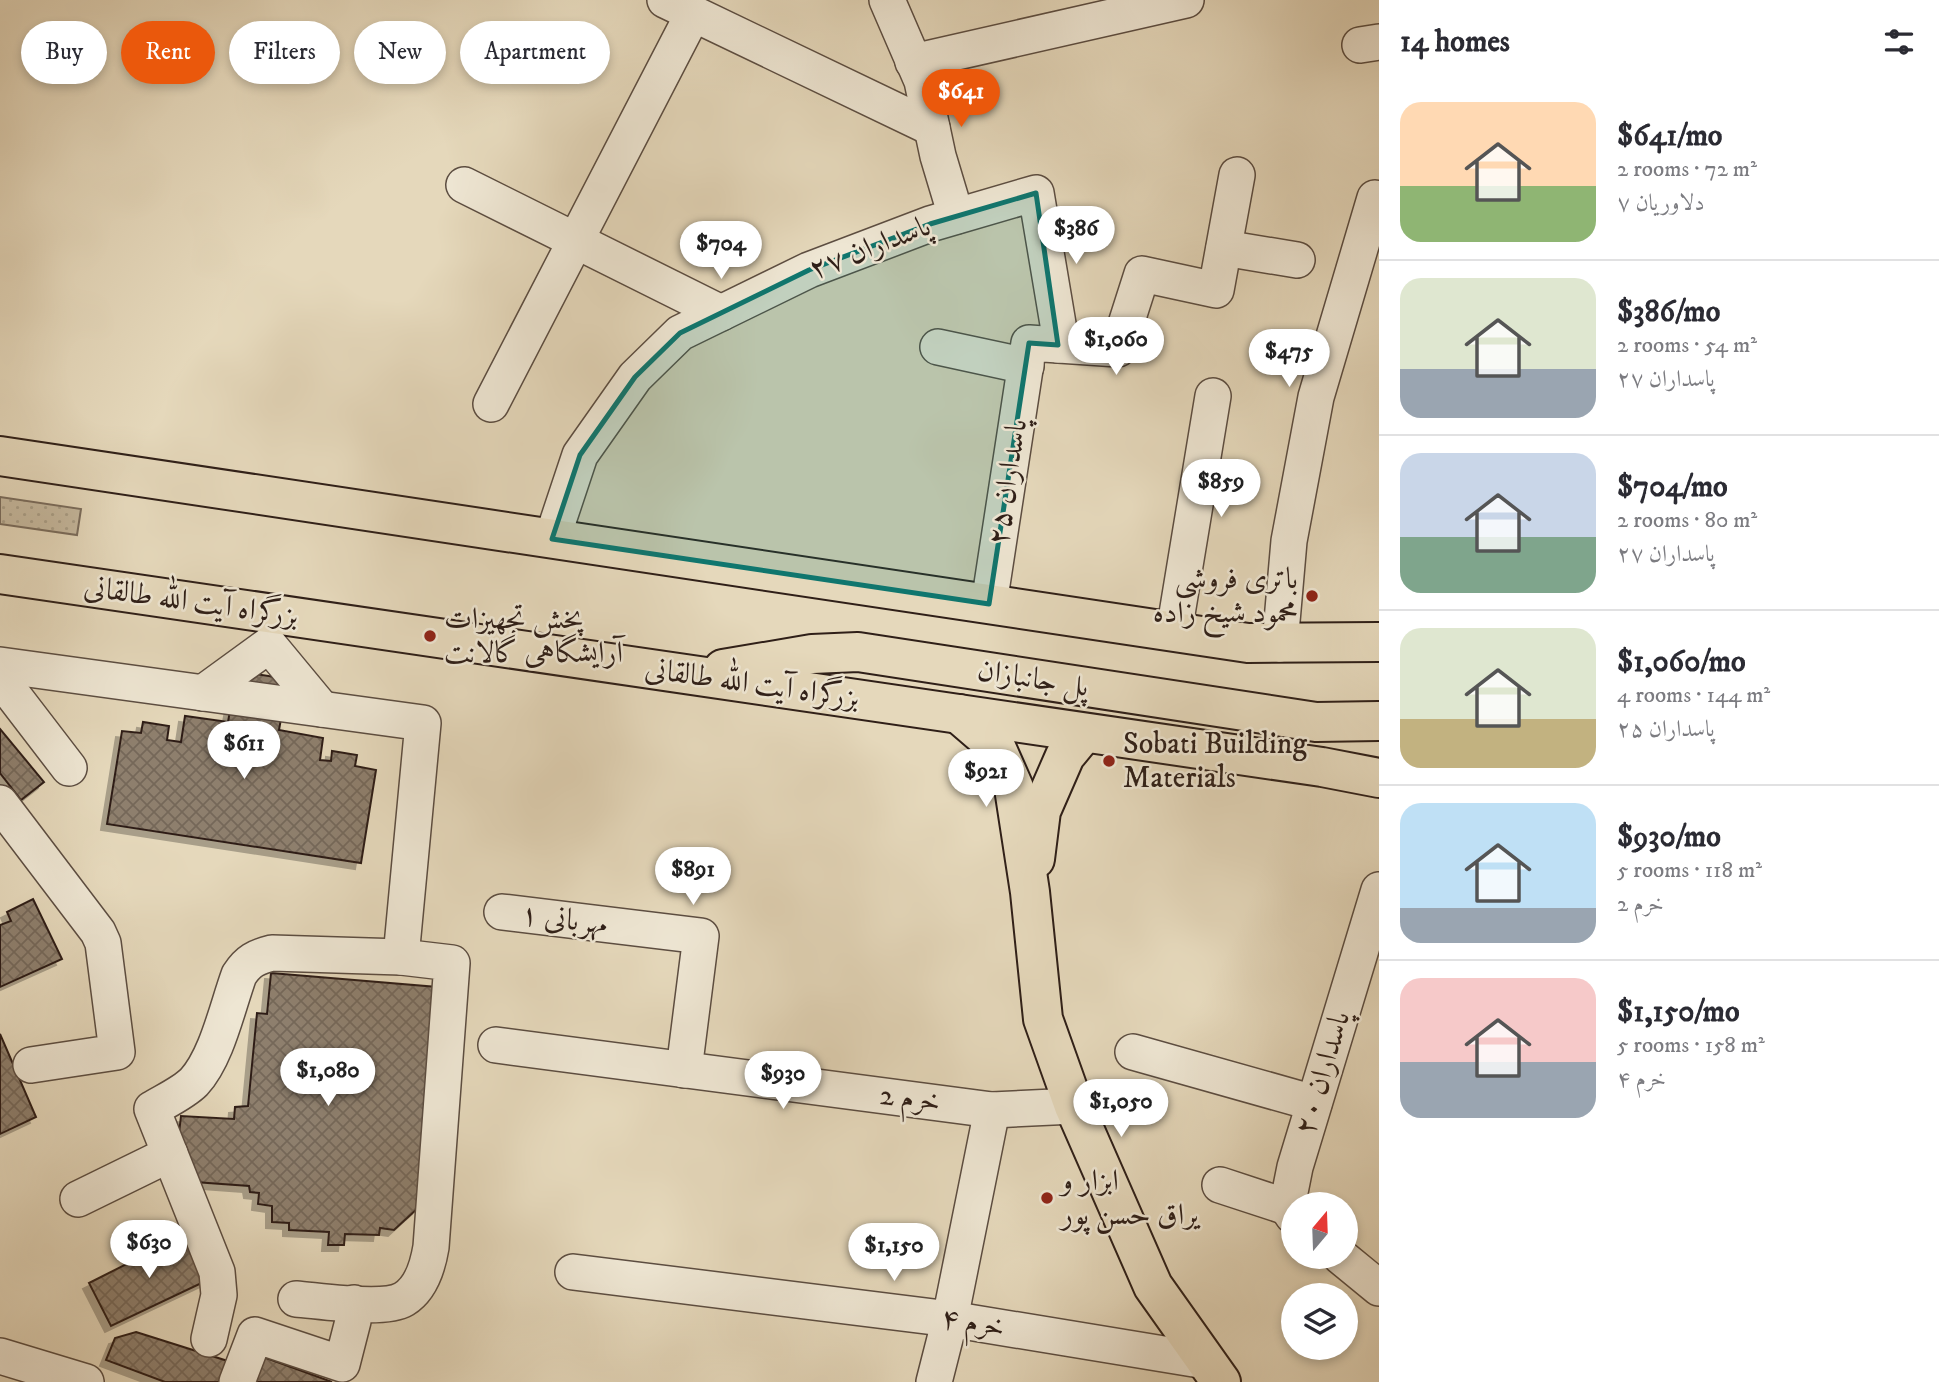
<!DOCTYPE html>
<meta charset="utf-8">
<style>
:root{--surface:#fff;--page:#f2f2f3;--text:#2b2b33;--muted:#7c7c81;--line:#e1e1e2;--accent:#ea580c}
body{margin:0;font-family:"IM FELL DW Pica",Amiri,serif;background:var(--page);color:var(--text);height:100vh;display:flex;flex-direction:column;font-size:26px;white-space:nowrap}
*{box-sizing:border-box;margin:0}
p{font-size:23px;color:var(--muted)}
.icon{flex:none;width:38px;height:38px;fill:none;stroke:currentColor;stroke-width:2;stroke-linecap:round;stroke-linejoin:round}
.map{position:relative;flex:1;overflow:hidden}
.panel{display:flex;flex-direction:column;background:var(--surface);width:560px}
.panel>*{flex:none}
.top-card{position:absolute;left:21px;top:21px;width:665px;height:63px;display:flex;gap:14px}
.needle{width:46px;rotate:19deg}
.buttons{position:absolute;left:1281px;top:1192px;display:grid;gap:14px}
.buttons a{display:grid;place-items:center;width:77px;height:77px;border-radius:50%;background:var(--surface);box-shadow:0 4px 10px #0003;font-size:35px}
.price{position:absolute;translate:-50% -60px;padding:0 16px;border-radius:24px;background:#fff;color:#222;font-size:23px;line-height:46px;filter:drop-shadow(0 2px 4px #0008)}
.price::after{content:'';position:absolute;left:50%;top:42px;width:21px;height:16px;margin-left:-10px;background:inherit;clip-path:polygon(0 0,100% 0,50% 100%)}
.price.selected{background:var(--accent);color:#fff}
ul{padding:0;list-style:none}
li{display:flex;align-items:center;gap:21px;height:175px;padding:0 21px}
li+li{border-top:2px solid var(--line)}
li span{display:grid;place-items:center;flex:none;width:196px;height:140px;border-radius:21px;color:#555}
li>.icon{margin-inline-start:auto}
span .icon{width:84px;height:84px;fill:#fffc;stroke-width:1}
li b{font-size:30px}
h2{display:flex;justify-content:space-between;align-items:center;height:84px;padding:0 21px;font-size:30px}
.chip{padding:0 24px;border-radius:32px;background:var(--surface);box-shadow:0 4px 10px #0003;font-size:24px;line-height:63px}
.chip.selected{background:var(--accent);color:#fff}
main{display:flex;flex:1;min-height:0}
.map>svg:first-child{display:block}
.grass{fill:url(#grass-dots);stroke:#7a6c5c;stroke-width:2}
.building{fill:url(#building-cross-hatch);stroke:#2f1f18;stroke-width:2;filter:url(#shadow)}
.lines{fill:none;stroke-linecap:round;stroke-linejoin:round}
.minor-casing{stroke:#5c4d41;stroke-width:38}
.major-casing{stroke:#2f1f18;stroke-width:42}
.highway-casing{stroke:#2f1f18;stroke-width:42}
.minor{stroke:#eee6d3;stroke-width:35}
.major{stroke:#e5d8bb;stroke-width:38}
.highway{stroke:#e5d8bb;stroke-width:38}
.marked{fill:#0f766e;fill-opacity:0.2;stroke:#0f766e;stroke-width:5;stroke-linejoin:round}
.poi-dot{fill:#8f2418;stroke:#eee6d3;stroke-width:2.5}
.labels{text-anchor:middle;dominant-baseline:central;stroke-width:5;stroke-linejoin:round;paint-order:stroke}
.street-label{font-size:30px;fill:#2f1f18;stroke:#eee6d3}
.poi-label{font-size:30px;fill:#2f1f18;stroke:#eee6d3;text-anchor:start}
</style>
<main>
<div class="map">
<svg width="1379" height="1382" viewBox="0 0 1379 1382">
<defs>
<pattern id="grass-dots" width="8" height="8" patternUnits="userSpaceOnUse" patternTransform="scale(1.75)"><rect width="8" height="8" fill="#c6b99f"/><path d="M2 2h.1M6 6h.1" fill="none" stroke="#aa9f88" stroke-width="1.8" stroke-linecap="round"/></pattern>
<pattern id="building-cross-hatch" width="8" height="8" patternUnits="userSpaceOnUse" patternTransform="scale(1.75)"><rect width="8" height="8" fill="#8e7f6d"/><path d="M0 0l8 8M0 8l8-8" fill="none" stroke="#746759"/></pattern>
<filter id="shadow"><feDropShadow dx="-6" dy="6" stdDeviation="0" flood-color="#0004"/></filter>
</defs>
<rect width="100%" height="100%" fill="#e5d8bb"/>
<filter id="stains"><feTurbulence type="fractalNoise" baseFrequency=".00286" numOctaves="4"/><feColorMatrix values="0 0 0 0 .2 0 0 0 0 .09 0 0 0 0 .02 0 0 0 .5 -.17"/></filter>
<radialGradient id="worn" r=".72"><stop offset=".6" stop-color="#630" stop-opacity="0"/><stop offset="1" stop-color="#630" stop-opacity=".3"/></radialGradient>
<!-- grass -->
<polygon class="grass" points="0,497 81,509 77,535 0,524"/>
<!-- building -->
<g class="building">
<polygon points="237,671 288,679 279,730 323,738 320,760 331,761 332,751 357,755 355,766 376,770 361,863 107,824 122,731 141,733 143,722 169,726 167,740 181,742 185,716 228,722"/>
<polygon points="0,729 44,782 21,800 0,773"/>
<polygon points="33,899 62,959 0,987 0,925 11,921 7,912"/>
<polygon points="271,973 437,987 418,1208 394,1230 380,1228 379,1235 345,1234 344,1245 328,1245 329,1232 289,1230 289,1223 272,1222 272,1206 258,1204 259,1193 250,1192 249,1186 181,1181 178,1142 181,1116 234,1119 235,1107 248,1106 257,1013 267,1014"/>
<polygon points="0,1034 36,1117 0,1134"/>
<polygon points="186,1234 210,1279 111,1326 89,1283"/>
<polygon points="136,1332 234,1363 228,1382 165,1382 106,1360 115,1338"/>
<polygon points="258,1355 332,1382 247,1382"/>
</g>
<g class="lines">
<!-- minor casing -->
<g class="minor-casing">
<g id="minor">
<polyline points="665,0 932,128"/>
<polyline points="887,0 922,81 938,156 956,216"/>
<polyline points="1360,45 1379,42"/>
<polyline points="913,62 1186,0"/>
<polyline points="464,185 721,313"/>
<polyline points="1224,248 1297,260"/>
<polyline points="938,347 1026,366"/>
<polyline points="491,404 693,14"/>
<polyline points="552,539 580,455 635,377 680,333 809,270 930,224 1036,193 1058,324 1058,345"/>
<polyline points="989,604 1029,343 1118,349 1142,274 1216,290 1237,175"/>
<polyline points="1174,632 1213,396"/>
<polyline points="1280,644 1289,541 1316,397 1375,198 1379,199"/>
<path d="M0,665L423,723L401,957L272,953C256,957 248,961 239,975C227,1008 217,1057 194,1082C183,1093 165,1101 152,1109L217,1272L219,1295L209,1339"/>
<polyline points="0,678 69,768"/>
<polyline points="203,693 269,645 322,709"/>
<polyline points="0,803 98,932 103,943 117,1052 31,1065"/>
<polyline points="502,912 701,936 684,1070"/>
<polyline points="496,1045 992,1110 1074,1106"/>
<polyline points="1133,1052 1314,1103"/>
<polyline points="1220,1185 1287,1207"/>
<polyline points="78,1199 170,1154"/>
<polyline points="1293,1216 1287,1207 1295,1167 1379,890"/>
<polyline points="1340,1256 1379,1288"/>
<polyline points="573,1272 950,1319 1206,1361"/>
<path d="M296,1299C321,1301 384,1311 404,1299C422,1288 428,1265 431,1247L452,963L401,957"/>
<polyline points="0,1356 86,1382"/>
<polyline points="237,1382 255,1335 342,1364 353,1321 354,1303"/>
<polyline points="934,1382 950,1319 992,1110"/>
</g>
</g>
<!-- major casing -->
<g class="major-casing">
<g id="major">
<polyline points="959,714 995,745 1014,788 1030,892 1043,1019 1074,1106 1153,1286 1221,1382"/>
<polyline points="1035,859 1041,811 1065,756 1084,733"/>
</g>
</g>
<!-- highway casing -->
<g class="highway-casing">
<g id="highway">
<polyline points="0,456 1248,643 1379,642"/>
<polyline points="0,574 1322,767 1379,778"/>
<polyline points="723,669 812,654 858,652 1316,722 1379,721"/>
</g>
</g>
<!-- minor -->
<use href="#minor" class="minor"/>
<!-- major -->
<use href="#major" class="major"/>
<!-- highway -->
<use href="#highway" class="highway"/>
</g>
<!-- marked area -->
<path class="marked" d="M1036,193L1058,345L1029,343L989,604L552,539L580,455L635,377L680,333L809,270L930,224Z"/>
<!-- markers -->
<g class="poi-dot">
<circle cx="1312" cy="596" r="7"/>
<circle cx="430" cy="636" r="7"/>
<circle cx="1109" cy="761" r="7"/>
<circle cx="1047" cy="1198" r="7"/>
</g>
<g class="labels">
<!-- street labels -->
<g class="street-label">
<text transform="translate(870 248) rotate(-21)">پاسداران ۲۷</text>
<text transform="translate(1008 482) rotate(-81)">پاسداران ۲۵</text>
<text transform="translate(191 602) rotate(8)">بزرگراه آیت الله طالقانی</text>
<text transform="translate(1033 679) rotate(9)">پل جانبازان</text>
<text transform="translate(752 684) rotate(8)">بزرگراه آیت الله طالقانی</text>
<text transform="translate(564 920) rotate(7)">مهربانی ۱</text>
<text transform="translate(1323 1073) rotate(-73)">پاسداران ۲۰</text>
<text transform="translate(910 1099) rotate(7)">خرم 2</text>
<text transform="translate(973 1323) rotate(9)">خرم ۴</text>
</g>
<!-- poi labels -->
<g class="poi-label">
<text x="1298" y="579" text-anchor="end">باتری فروشی<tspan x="1298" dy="34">محمود شیخ زاده</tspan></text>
<text x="444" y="619">پخش تجهیزات<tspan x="444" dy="34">آرایشگاهی گالانت</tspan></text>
<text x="1123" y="744">Sobati Building<tspan x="1123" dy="34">Materials</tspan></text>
<text x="1061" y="1181">ابزار و<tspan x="1061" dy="34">یراق حسن پور</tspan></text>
</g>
</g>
<rect width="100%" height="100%" filter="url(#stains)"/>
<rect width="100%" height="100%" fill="url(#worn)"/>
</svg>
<div class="buttons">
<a><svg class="needle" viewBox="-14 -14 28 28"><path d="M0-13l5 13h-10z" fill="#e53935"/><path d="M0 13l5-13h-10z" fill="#7c7c81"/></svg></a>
<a><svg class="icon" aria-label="layers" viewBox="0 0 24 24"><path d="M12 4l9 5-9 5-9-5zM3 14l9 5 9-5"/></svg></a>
</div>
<b class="price selected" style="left:961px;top:129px">$641</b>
<b class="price" style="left:1076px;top:266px">$386</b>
<b class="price" style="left:721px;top:281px">$704</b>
<b class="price" style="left:1116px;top:377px">$1,060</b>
<b class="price" style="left:1289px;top:389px">$475</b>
<b class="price" style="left:1221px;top:519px">$859</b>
<b class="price" style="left:244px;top:781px">$611</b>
<b class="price" style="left:986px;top:809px">$921</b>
<b class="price" style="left:693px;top:907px">$891</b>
<b class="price" style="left:328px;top:1108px">$1,080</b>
<b class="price" style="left:783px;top:1111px">$930</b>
<b class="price" style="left:1121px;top:1139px">$1,050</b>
<b class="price" style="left:149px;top:1280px">$630</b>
<b class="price" style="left:894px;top:1283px">$1,150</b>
<div class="top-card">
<a class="chip">Buy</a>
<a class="chip selected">Rent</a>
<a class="chip">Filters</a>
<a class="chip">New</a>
<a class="chip">Apartment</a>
</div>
</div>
<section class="panel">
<h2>14 homes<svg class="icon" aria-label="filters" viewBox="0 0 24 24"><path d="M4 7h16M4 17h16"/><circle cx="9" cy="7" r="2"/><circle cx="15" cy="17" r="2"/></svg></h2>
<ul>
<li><span style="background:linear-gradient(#ffd9b3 60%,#8fb573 0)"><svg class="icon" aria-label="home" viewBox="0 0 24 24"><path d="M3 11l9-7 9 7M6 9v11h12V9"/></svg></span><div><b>$641/mo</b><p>2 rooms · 72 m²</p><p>دلاوریان ۷</p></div></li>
<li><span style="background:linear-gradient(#dfe7d0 65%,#9aa5b1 0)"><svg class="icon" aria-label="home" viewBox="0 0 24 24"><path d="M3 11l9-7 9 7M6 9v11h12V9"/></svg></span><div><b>$386/mo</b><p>2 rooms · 54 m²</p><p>پاسداران ۲۷</p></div></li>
<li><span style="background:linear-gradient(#c9d6e8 60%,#7fa58c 0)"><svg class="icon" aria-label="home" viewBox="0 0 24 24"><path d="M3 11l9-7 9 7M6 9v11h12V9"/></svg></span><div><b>$704/mo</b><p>2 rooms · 80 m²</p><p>پاسداران ۲۷</p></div></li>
<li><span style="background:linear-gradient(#dfe7d0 65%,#c2b280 0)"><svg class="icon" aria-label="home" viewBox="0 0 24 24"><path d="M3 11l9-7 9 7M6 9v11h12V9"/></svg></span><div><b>$1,060/mo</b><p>4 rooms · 144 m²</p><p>پاسداران ۲۵</p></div></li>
<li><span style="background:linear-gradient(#bfe0f5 75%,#9aa5b1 0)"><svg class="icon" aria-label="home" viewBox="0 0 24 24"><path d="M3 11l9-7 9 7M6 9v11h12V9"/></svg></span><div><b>$930/mo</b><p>5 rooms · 118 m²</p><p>خرم 2</p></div></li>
<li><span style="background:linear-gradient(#f6c9c9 60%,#9aa5b1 0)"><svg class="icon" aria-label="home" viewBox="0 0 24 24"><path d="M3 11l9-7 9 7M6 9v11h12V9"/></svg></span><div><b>$1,150/mo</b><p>5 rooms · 158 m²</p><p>خرم ۴</p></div></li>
</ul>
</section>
</main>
